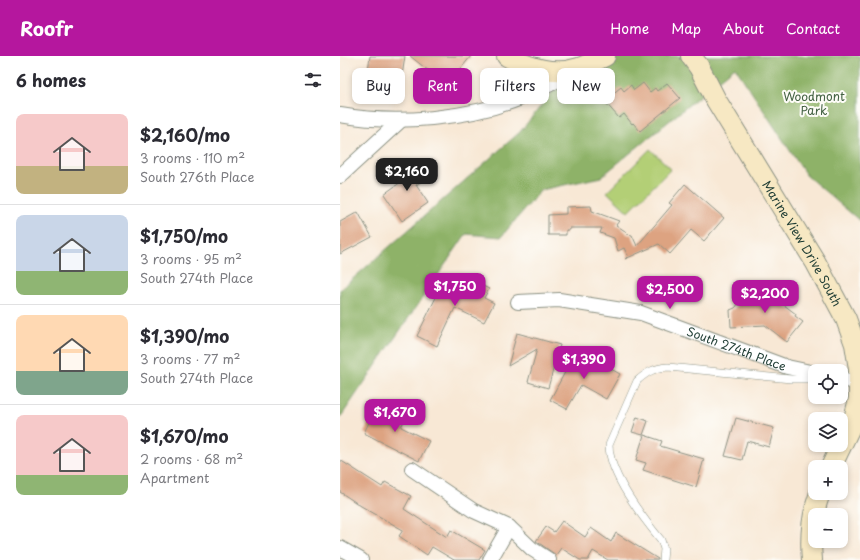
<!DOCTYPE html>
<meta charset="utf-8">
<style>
:root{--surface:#fff;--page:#f2f2f3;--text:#2b2b33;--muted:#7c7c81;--line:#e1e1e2;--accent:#b5179e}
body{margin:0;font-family:"Playpen Sans",sans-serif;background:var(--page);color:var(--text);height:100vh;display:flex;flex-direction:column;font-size:15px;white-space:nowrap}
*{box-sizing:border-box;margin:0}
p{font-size:13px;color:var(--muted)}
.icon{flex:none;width:22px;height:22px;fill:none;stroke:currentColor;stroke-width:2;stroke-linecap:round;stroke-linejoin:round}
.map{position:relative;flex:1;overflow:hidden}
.details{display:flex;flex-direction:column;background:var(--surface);width:340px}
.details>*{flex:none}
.top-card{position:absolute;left:12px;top:12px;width:380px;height:36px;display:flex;gap:8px}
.tools{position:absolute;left:468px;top:308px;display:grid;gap:8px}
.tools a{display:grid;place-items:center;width:40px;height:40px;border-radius:8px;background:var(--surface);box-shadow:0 2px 6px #0003;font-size:20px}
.price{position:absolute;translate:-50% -34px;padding:0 9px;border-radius:8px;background:var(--accent);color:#fff;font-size:13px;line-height:26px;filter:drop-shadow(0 1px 2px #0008)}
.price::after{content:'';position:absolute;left:50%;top:24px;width:12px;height:9px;margin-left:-6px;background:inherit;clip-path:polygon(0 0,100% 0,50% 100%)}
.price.active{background:#222;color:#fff}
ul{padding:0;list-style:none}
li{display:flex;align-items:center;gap:12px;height:100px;padding:0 16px}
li+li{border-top:1px solid var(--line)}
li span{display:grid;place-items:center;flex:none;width:112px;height:80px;border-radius:8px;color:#555}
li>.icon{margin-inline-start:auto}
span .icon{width:48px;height:48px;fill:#fffc;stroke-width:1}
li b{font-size:17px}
h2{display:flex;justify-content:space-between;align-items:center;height:48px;padding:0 16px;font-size:17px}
.tag{padding:0 14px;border-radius:8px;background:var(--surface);box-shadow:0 2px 6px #0003;font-size:14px;line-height:36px}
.tag.active{background:var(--accent);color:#fff}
header{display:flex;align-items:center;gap:24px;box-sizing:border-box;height:56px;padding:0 20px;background:var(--accent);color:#fff}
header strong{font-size:19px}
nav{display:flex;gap:22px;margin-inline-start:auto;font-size:14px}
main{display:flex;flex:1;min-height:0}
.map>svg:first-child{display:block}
.green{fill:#b3cf76;stroke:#698655}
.forest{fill:#8eb267;stroke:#56784e}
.building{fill:#dda381}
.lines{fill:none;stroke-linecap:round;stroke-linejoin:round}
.service-casing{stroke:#8c9284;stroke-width:8}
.minor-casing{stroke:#8c9284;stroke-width:16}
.secondary-casing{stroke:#8c9284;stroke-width:22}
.service{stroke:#fff;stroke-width:7}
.minor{stroke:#fff;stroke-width:14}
.secondary{stroke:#f7e8c3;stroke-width:20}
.labels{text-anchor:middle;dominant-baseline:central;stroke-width:4;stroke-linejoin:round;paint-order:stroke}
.park-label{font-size:12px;fill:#446244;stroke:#fdfcf7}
.street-label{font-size:12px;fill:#1f3d34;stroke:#fdfcf7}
</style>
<header>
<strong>Roofr</strong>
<nav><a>Home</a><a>Map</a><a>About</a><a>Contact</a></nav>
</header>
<main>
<section class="details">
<h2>6 homes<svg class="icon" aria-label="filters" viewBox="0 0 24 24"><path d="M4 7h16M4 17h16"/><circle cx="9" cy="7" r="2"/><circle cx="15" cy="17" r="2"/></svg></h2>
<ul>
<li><span style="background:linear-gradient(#f6c9c9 65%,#c2b280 0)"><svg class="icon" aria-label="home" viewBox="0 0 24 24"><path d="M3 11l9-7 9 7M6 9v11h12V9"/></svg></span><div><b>$2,160/mo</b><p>3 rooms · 110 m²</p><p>South 276th Place</p></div></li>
<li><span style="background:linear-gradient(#c9d6e8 70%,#8fb573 0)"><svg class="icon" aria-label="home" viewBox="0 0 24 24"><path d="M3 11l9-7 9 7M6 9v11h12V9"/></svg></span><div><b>$1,750/mo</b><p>3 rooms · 95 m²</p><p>South 274th Place</p></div></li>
<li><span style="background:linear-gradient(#ffd9b3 70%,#7fa58c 0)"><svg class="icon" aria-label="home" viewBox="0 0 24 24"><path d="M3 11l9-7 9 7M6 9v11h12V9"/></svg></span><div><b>$1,390/mo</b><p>3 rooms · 77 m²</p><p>South 274th Place</p></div></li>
<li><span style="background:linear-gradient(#f6c9c9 75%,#8fb573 0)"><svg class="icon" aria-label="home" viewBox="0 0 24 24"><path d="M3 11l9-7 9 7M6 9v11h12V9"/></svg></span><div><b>$1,670/mo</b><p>2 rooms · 68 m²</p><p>Apartment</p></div></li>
</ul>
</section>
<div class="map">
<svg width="520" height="504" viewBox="0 0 520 504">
<rect width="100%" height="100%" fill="#fdfcf7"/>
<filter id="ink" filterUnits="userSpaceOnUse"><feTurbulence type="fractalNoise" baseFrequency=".025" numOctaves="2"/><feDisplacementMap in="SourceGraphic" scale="8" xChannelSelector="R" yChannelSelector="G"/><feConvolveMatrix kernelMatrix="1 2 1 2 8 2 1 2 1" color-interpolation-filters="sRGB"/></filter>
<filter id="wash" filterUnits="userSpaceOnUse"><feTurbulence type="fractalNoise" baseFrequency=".012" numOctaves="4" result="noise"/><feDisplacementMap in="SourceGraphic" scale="16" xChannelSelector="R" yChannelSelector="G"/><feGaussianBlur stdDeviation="0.9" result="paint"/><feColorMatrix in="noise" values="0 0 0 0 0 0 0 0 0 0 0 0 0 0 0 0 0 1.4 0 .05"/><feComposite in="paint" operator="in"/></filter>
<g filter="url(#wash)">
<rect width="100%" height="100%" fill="#f8e8d5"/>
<!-- green -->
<polygon class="green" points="310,93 331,113 288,156 267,136"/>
<!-- forest -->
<polygon class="forest" points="241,0 520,0 520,165 466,119 395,11 261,121 201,134 161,181 126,178 0,362 0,234 180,76"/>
<g id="blocks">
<!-- building -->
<g class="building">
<polygon points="30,0 65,0 62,20 28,15"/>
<polygon points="70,0 131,0 114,21 106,14 99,23"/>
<polygon points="303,27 310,36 315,32 317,35 327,27 340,42 300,75 293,67 292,68 284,58 279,62 264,45 281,31 284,35 291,29 294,34"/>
<polygon points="73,105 85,123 76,129 88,147 62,165 44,138 61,126 55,117"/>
<polygon points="345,128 384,162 364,185 351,174 330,198 319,188 285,203 288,200 284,192 278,195 274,182 260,177 262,172 230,172 230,174 226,174 226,179 208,179 208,159 226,158 226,151 251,150 252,155 279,165 276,169 285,175 287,178 292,179 297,190 332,149 329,147"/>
<polygon points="18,156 32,181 0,198 0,166"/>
<polygon points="120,219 149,233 144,242 154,247 144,266 115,252 97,290 77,280 105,223 115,228"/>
<polygon points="415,228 424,235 432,235 432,240 456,258 455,260 463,266 447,286 425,269 391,271 390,254 395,252"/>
<polygon points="177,277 220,289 208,332 188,326 197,293 168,310"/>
<polygon points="237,294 280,318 266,343 241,329 227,353 210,344"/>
<polygon points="38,347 66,361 61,371 89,385 79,405 24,377"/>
<polygon points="297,361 308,365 303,379 292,376"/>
<polygon points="396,362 434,372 429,391 407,385 402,404 385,400"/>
<polygon points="304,379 322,385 320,390 364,403 356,431 303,414 306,407 296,404"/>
<polygon points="0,404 42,431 45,426 71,440 64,453 107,481 111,474 145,494 139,504 114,504 92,491 87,499 59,480 63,474 21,450 0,436"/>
<polygon points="222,465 245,481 251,472 271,486 276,477 318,503 318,504 268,504 253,495 248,504 240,504 221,492 216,499 196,485 206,471 214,476"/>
</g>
</g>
</g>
<g filter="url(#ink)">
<use href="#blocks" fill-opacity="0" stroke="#8c9284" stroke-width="1"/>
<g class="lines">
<!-- service casing -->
<g class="service-casing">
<path id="service" d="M323,504L324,493L321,484C303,462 269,419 269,389L297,325C307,316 314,312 328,311L451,323H475"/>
</g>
<!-- minor casing -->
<g class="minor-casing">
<g id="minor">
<path d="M0,59C56,69 128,63 181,42C198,36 215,25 231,17"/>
<polyline points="0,120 60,65"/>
<path id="s1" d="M178,246L219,244L301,257L447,311L475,317"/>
<polyline points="501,323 520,327"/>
<polyline points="72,413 134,455 169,471 192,493 209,504"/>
<polyline points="0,492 21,504"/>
<polyline points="150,504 169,471"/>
</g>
</g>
<!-- secondary casing -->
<g class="secondary-casing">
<g id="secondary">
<path d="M167,0C188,12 215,20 239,12C248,9 257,4 265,0"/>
<path id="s2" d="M351,0L359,11L376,44L476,207L506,263L515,288L519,313V343L514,363L491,411"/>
<path d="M472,504C470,482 472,458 480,437"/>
</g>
</g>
<!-- service -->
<use href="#service" class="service"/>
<!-- minor -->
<use href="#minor" class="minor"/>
<!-- secondary -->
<use href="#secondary" class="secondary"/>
</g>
</g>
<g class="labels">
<!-- park labels -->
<g class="park-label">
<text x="474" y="40">Woodmont<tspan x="474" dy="14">Park</tspan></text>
</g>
<!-- street labels -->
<g class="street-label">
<text stroke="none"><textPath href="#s2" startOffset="218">Marine View Drive South</textPath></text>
<text stroke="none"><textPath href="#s1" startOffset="226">South 274th Place</textPath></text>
</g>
</g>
</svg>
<div class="tools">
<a><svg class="icon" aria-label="locate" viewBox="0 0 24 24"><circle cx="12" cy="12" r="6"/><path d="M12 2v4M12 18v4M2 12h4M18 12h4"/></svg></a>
<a><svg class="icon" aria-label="layers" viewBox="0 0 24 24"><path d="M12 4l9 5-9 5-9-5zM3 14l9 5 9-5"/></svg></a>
<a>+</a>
<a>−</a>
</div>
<b class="price active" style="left:67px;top:136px">$2,160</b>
<b class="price" style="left:115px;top:251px">$1,750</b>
<b class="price" style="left:330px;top:254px">$2,500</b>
<b class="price" style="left:425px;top:258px">$2,200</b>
<b class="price" style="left:244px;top:324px">$1,390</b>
<b class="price" style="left:55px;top:377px">$1,670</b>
<div class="top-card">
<a class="tag">Buy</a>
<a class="tag active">Rent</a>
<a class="tag">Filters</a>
<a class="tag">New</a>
</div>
</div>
</main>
